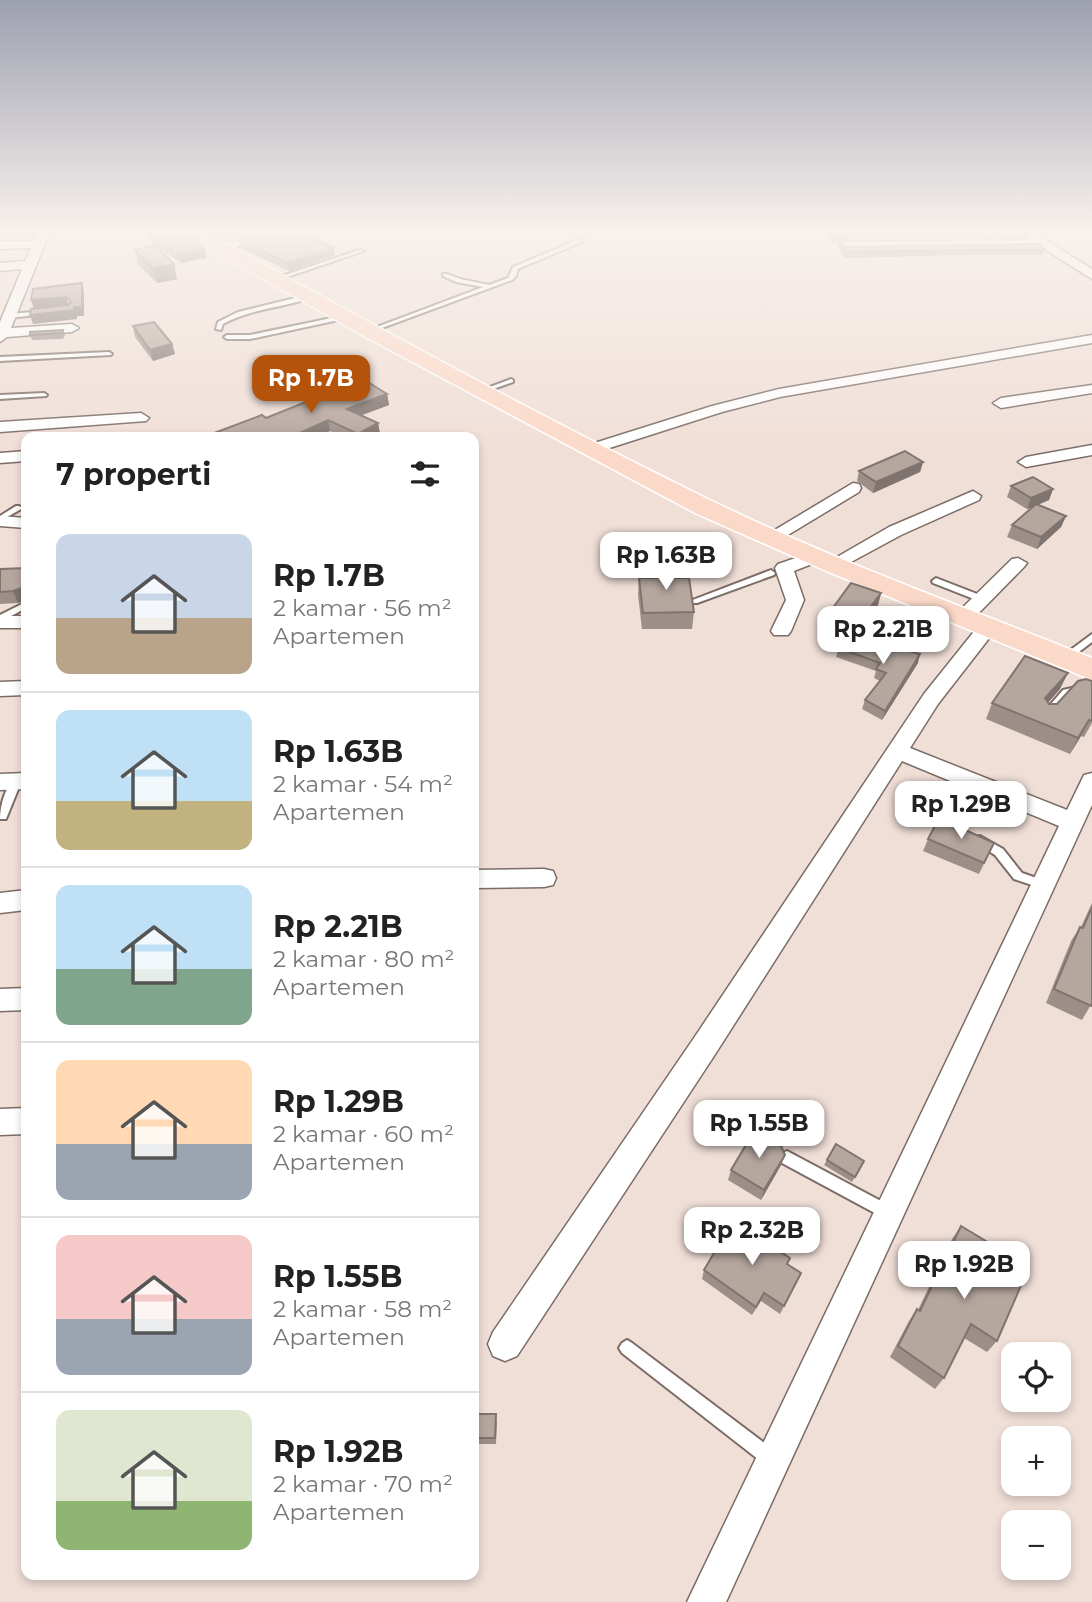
<!DOCTYPE html>
<html lang="id">
<meta charset="utf-8">
<style>
:root{--surface:#fff;--page:#f6f6f6;--text:#222;--muted:#767676;--line:#e0e0e0;--accent:#b45309}
body{margin:0;font-family:Montserrat,sans-serif;background:var(--page);color:var(--text);height:100vh;display:flex;flex-direction:column;font-size:26px;white-space:nowrap}
*{box-sizing:border-box;margin:0}
p{font-size:23px;color:var(--muted)}
.icon{flex:none;width:38px;height:38px;fill:none;stroke:currentColor;stroke-width:2;stroke-linecap:round;stroke-linejoin:round}
.map{position:relative;flex:1;overflow:hidden}
.drawer{position:absolute;left:21px;top:432px;width:458px;height:1148px;display:flex;flex-direction:column;background:var(--surface);border-radius:14px;box-shadow:0 4px 10px #0003}
.drawer>*{flex:none}
.buttons{position:absolute;left:1001px;top:1342px;display:grid;gap:14px}
.buttons a{display:grid;place-items:center;width:70px;height:70px;border-radius:14px;background:var(--surface);box-shadow:0 4px 10px #0003;font-size:35px}
.price{position:absolute;translate:-50% -60px;padding:0 16px;border-radius:14px;background:#fff;color:#222;font-size:23px;line-height:46px;filter:drop-shadow(0 2px 4px #0008)}
.price::after{content:'';position:absolute;left:50%;top:42px;width:21px;height:16px;margin-left:-10px;background:inherit;clip-path:polygon(0 0,100% 0,50% 100%)}
.price.selected{background:var(--accent);color:#fff}
ul{padding:0;list-style:none}
li{display:flex;align-items:center;gap:21px;height:175px;padding:0 35px}
li+li{border-top:2px solid var(--line)}
li span{display:grid;place-items:center;flex:none;width:196px;height:140px;border-radius:14px;color:#555}
li>.icon{margin-inline-start:auto}
span .icon{width:84px;height:84px;fill:#fffc;stroke-width:1}
li b{font-size:30px}
h2{display:flex;justify-content:space-between;align-items:center;height:84px;padding:0 35px;font-size:30px}
.map>svg:first-child{display:block}
.lines{fill:none;stroke-linecap:round;stroke-linejoin:round}
.lane-casing{stroke:#7b6d66;stroke-width:4}
.street-casing{stroke:#7b6d66;stroke-width:3}
.primary-casing{stroke:#fff;stroke-width:3}
.lane{fill:#fff;fill-rule:evenodd}
.street{fill:#fff;fill-rule:evenodd}
.primary{fill:#fbd9c8;fill-rule:evenodd}
.wall{fill:#9c8f88}
.shaded-wall{fill:#7f746f}
.building{fill:#b5a69e;stroke:#7f746f;stroke-width:2}
</style>
<div class="map">
<svg width="1092" height="1602" viewBox="0 0 1092 1602">
<rect width="100%" height="100%" fill="#f0dfd7"/>
<g class="lines">
<!-- lane casing -->
<g class="lane-casing">
<g id="lane">
<polygon points="582,238 585,240 584,241 518,269 516,276 512,280 371,332 366,331 483,287 456,282 443,276 443,274 447,274 460,279 489,285 508,278 513,267"/>
<polygon points="359,250 364,251 278,280 273,279"/>
<path d="M308,295L311,297L310,298C281,308 250,309 223,324L221,330L216,329L218,322L238,312Z"/>
<polygon points="44,311 47,313 46,314 9,318 6,316 9,314"/>
<polygon points="346,315 349,317 348,318 250,339 227,339 224,337 227,335 250,335"/>
<polygon points="109,352 112,354 111,355 0,361 0,357"/>
<polygon points="511,379 513,380 513,382 482,393 479,391"/>
<polygon points="44,393 47,395 46,396 0,399 0,395"/>
<polygon points="16,506 19,506 23,508 0,521 0,516"/>
<polygon points="771,570 775,573 774,575 697,603 691,603 690,601"/>
<polygon points="936,578 985,597 986,599 982,602 979,601 933,583 932,581"/>
<polygon points="26,602 26,608 0,622 0,615"/>
<polygon points="1092,634 1092,642 1067,661 1061,661 1059,659 1061,657"/>
<polygon points="1092,681 1092,688 1085,691 1069,695 1050,716 1044,716 1042,714 1044,712 1063,690 1080,686"/>
<path d="M16,778L21,782L6,819H0C0,806 5,786 16,778Z"/>
<polygon points="980,836 1003,849 1022,873 1048,882 1050,885 1048,888 1044,889 1014,879 995,855 976,843 975,840 976,837"/>
<polygon points="787,1151 894,1208 896,1213 894,1218 889,1220 884,1218 782,1163 780,1158 782,1153"/>
<polygon points="627,1340 632,1343 775,1451 777,1457 775,1463 769,1465 763,1463 622,1353 619,1348 622,1343"/>
</g>
</g>
<!-- street casing -->
<g class="street-casing">
<g id="street">
<polygon points="39,229 51,229 11,328 72,324 79,328 72,332 7,337 0,342 0,322 22,269 0,271 0,263 25,261 31,248 0,249 0,241 34,241"/>
<path d="M240,229H252C244,242 234,255 218,254V248L233,240Z"/>
<polygon points="1033,232 1092,269 1092,279 1041,247 845,250 839,246 845,242 1030,240 1027,236"/>
<polygon points="1092,335 1092,343 780,397 722,412 597,452 591,454 583,449 585,446 712,406 779,389"/>
<polygon points="1092,385 1092,393 1001,408 993,403 1001,398"/>
<polygon points="141,413 149,418 146,421 0,432 0,422"/>
<polygon points="1092,445 1092,455 1026,467 1018,462 1026,457"/>
<polygon points="26,451 26,461 0,463 0,453"/>
<polygon points="853,483 859,484 861,488 859,492 778,541 772,542 763,537"/>
<polygon points="973,491 981,496 979,500 901,535 840,568 828,568 825,564 889,527"/>
<polygon points="0,516 26,518 26,528 0,526"/>
<polygon points="816,551 825,556 822,560 794,571 804,600 791,631 788,635 774,635 771,631 786,600 775,568 778,564"/>
<polygon points="1018,558 1027,563 1024,567 970,622 956,622 953,618 956,614 1012,559"/>
<rect x="0" y="616" width="26" height="12"/>
<polygon points="987,622 994,624 997,628 938,704 910,748 1067,810 1084,775 1092,773 1092,805 726,1602 687,1602 1059,826 902,761 714,1056 517,1356 505,1361 493,1356 488,1344 493,1332 694,1038 924,694 980,624"/>
<polygon points="26,681 26,695 0,696 0,682"/>
<polygon points="26,773 26,789 0,790 0,774"/>
<polygon points="544,869 553,871 556,878 553,885 544,887 474,888 474,870"/>
<polygon points="26,890 26,910 0,913 0,893"/>
<polygon points="26,988 26,1010 0,1011 0,989"/>
<polygon points="26,1108 26,1134 0,1135 0,1109"/>
</g>
</g>
<!-- primary casing -->
<g class="primary-casing">
<path id="primary" d="M176,229H199C368,322 538,416 712,501C835,561 965,607 1092,658V680L824,570L695,513L362,335Z"/>
</g>
<!-- lane -->
<use href="#lane" class="lane"/>
<!-- street -->
<use href="#street" class="street"/>
<!-- primary -->
<use href="#primary" class="primary"/>
</g>
<!-- wall -->
<g class="wall">
<polygon points="201,229 237,229 226,241"/>
<polygon points="822,229 1027,229 1025,237 845,239 837,244 829,242"/>
<polygon points="145,231 204,249 206,258 181,263 147,239"/>
<polygon points="239,240 334,248 335,255 289,271 241,248"/>
<polygon points="841,244 846,247 1044,250 1043,255 968,255 844,258 840,250"/>
<polygon points="135,250 174,264 177,279 157,283 138,264"/>
<polygon points="133,326 172,344 175,354 153,361 135,337"/>
<polygon points="63,330 65,335 63,339 32,340 30,335"/>
<polygon points="387,394 389,405 361,415 378,423 380,434 373,438 344,438 330,431 314,438 209,438 209,435 266,418"/>
<polygon points="923,462 920,472 873,493 857,481 859,471"/>
<polygon points="1011,486 1053,489 1049,500 1038,505 1066,516 1061,527 1037,549 1007,537 1012,525 1034,506 1027,509 1007,497"/>
<polygon points="656,562 675,578 694,612 692,629 642,629 638,595 639,578 654,578"/>
<polygon points="26,568 26,600 18,603 0,604 0,569"/>
<polygon points="881,593 878,605 856,634 827,624 830,612"/>
<polygon points="839,648 918,663 882,720 862,709 865,700 880,681 874,678 876,671 836,657"/>
<polygon points="1078,681 1092,723 1084,737 1081,736 1070,754 986,719 992,703 1060,689 1048,703 1049,704 1057,704"/>
<polygon points="928,839 994,843 979,874 923,851"/>
<polygon points="1092,903 1092,1003 1082,1020 1046,1003 1071,941 1080,927 1081,927"/>
<polygon points="785,1155 781,1165 761,1200 728,1180 731,1170"/>
<polygon points="827,1160 862,1166 852,1182 824,1165"/>
<polygon points="961,1226 997,1341 987,1352 964,1338 944,1378 935,1389 890,1357 909,1321 917,1309 918,1310 952,1239"/>
<polygon points="787,1264 797,1282 780,1314 761,1301 752,1315 702,1279 704,1270"/>
<polygon points="474,1414 497,1421 496,1444 474,1444"/>
</g>
<!-- shaded-wall -->
<g class="shaded-wall">
<polygon points="229,229 237,229 226,241 224,233"/>
<polygon points="846,232 845,239 837,244 838,237"/>
<polygon points="334,248 335,255 289,271 288,263"/>
<polygon points="204,249 206,258 181,263 179,254"/>
<polygon points="174,264 177,279 157,283 153,268"/>
<polygon points="82,283 84,291 84,316 77,316 77,319 33,324 30,315 74,307"/>
<polygon points="66,297 69,305 34,309 31,300"/>
<polygon points="172,344 175,354 153,361 150,350"/>
<polygon points="387,394 389,405 349,420 347,409"/>
<polygon points="328,420 330,431 314,438 289,438"/>
<polygon points="378,423 380,434 373,438 359,438 358,434"/>
<polygon points="923,462 920,472 873,493 876,482"/>
<polygon points="1053,489 1049,500 1027,509 1031,498"/>
<polygon points="1066,516 1061,527 1037,549 1041,537"/>
<polygon points="22,588 26,600 18,603 13,591"/>
<polygon points="881,593 878,605 856,634 859,622"/>
<polygon points="920,654 918,663 882,720 885,711"/>
<polygon points="1068,673 1060,689 1038,714 1045,698"/>
<polygon points="1089,720 1081,736 1070,754 1078,738"/>
<polygon points="785,1155 781,1165 761,1200 764,1190"/>
</g>
<!-- building -->
<g class="building">
<polygon points="151,229 183,229 204,249 179,254 145,231"/>
<polygon points="215,229 229,229 224,233"/>
<polygon points="248,229 294,229 334,248 288,263 239,240"/>
<polygon points="827,229 1027,229 1027,231 846,232 838,237 830,235"/>
<polygon points="841,244 846,247 1040,244 1044,250 970,250 845,252"/>
<polygon points="155,245 174,264 153,268 135,250"/>
<polygon points="82,283 82,307 74,307 74,310 30,315 31,309 68,305 71,302 66,297 31,300 33,289"/>
<polygon points="154,322 172,344 150,350 133,326"/>
<polygon points="63,330 62,333 30,335 30,332"/>
<polygon points="363,379 387,394 347,409 378,423 358,434 328,420 289,438 212,438 209,435 262,415 266,418"/>
<polygon points="905,451 923,462 876,482 859,471"/>
<polygon points="1033,477 1053,489 1031,498 1011,486"/>
<polygon points="1036,504 1066,516 1041,537 1012,525"/>
<polygon points="656,562 672,562 675,578 689,578 694,612 643,613 639,578 657,578"/>
<polygon points="26,568 26,590 24,591 22,588 13,591 0,592 0,569"/>
<polygon points="851,583 881,593 859,622 830,612"/>
<polygon points="849,633 920,654 885,711 865,700 886,673 876,669 880,663 839,648"/>
<polygon points="1025,656 1068,673 1045,698 1049,704 1057,704 1078,681 1086,679 1092,681 1092,721 1089,720 1078,738 992,703"/>
<polygon points="939,818 994,843 984,863 928,839"/>
<polygon points="1092,907 1092,1003 1091,1006 1054,989 1080,927 1083,928"/>
<polygon points="755,1130 781,1146 785,1155 764,1190 731,1170"/>
<polygon points="836,1144 864,1161 855,1177 827,1160"/>
<polygon points="733,1221 790,1258 787,1264 801,1273 784,1306 764,1293 756,1307 704,1270"/>
<polygon points="961,1226 1029,1267 997,1341 971,1324 944,1378 898,1346 917,1309 920,1311"/>
<polygon points="474,1414 496,1414 495,1438 474,1438"/>
</g>
<!-- sky -->
<linearGradient id="sky" x2="0" y2="1"><stop stop-color="#9da0af"/><stop offset="0.51" stop-color="#f8f1ed"/><stop offset="1" stop-color="#f8f1ed" stop-opacity="0"/></linearGradient>
<rect width="1092" height="453" fill="url(#sky)"/>
</svg>
<div class="buttons">
<a><svg class="icon" aria-label="locate" viewBox="0 0 24 24"><circle cx="12" cy="12" r="6"/><path d="M12 2v4M12 18v4M2 12h4M18 12h4"/></svg></a>
<a>+</a>
<a>−</a>
</div>
<b class="price selected" style="left:311px;top:415px">Rp 1.7B</b>
<b class="price" style="left:666px;top:592px">Rp 1.63B</b>
<b class="price" style="left:883px;top:666px">Rp 2.21B</b>
<b class="price" style="left:961px;top:841px">Rp 1.29B</b>
<b class="price" style="left:759px;top:1160px">Rp 1.55B</b>
<b class="price" style="left:752px;top:1267px">Rp 2.32B</b>
<b class="price" style="left:964px;top:1301px">Rp 1.92B</b>
<section class="drawer">
<h2>7 properti<svg class="icon" aria-label="filters" viewBox="0 0 24 24"><path d="M4 7h16M4 17h16"/><circle cx="9" cy="7" r="2"/><circle cx="15" cy="17" r="2"/></svg></h2>
<ul>
<li><span style="background:linear-gradient(#c9d6e8 60%,#b9a48a 0)"><svg class="icon" aria-label="home" viewBox="0 0 24 24"><path d="M3 11l9-7 9 7M6 9v11h12V9"/></svg></span><div><b>Rp 1.7B</b><p>2 kamar · 56 m²</p><p>Apartemen</p></div></li>
<li><span style="background:linear-gradient(#bfe0f5 65%,#c2b280 0)"><svg class="icon" aria-label="home" viewBox="0 0 24 24"><path d="M3 11l9-7 9 7M6 9v11h12V9"/></svg></span><div><b>Rp 1.63B</b><p>2 kamar · 54 m²</p><p>Apartemen</p></div></li>
<li><span style="background:linear-gradient(#bfe0f5 60%,#7fa58c 0)"><svg class="icon" aria-label="home" viewBox="0 0 24 24"><path d="M3 11l9-7 9 7M6 9v11h12V9"/></svg></span><div><b>Rp 2.21B</b><p>2 kamar · 80 m²</p><p>Apartemen</p></div></li>
<li><span style="background:linear-gradient(#ffd9b3 60%,#9aa5b1 0)"><svg class="icon" aria-label="home" viewBox="0 0 24 24"><path d="M3 11l9-7 9 7M6 9v11h12V9"/></svg></span><div><b>Rp 1.29B</b><p>2 kamar · 60 m²</p><p>Apartemen</p></div></li>
<li><span style="background:linear-gradient(#f6c9c9 60%,#9aa5b1 0)"><svg class="icon" aria-label="home" viewBox="0 0 24 24"><path d="M3 11l9-7 9 7M6 9v11h12V9"/></svg></span><div><b>Rp 1.55B</b><p>2 kamar · 58 m²</p><p>Apartemen</p></div></li>
<li><span style="background:linear-gradient(#dfe7d0 65%,#8fb573 0)"><svg class="icon" aria-label="home" viewBox="0 0 24 24"><path d="M3 11l9-7 9 7M6 9v11h12V9"/></svg></span><div><b>Rp 1.92B</b><p>2 kamar · 70 m²</p><p>Apartemen</p></div></li>
</ul>
</section>
</div>
